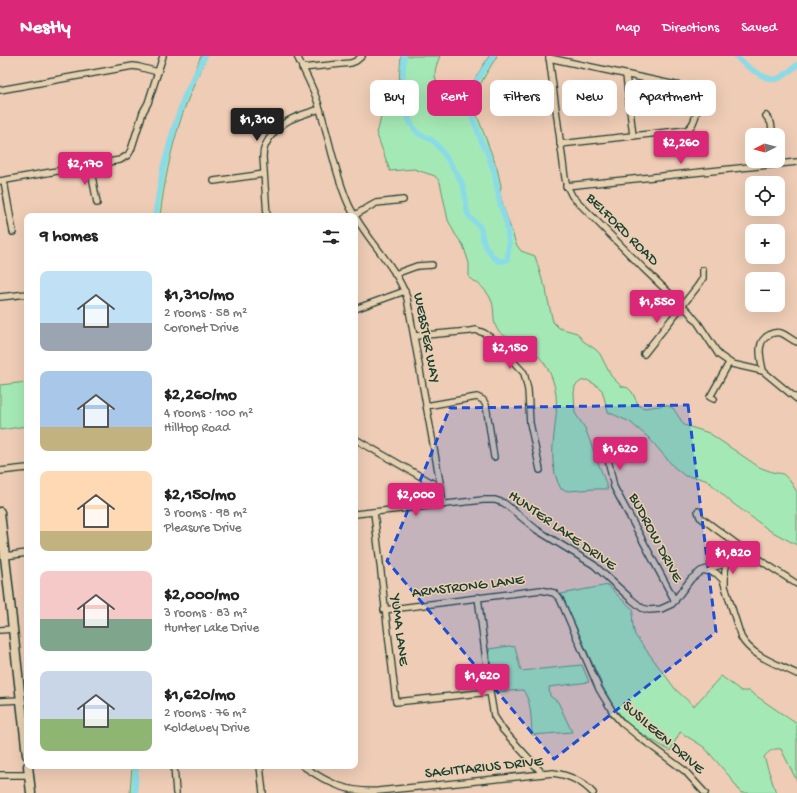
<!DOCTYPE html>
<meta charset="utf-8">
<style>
:root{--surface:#fff;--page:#f2f2f2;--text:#222;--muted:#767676;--accent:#db2777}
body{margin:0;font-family:"Gochi Hand",sans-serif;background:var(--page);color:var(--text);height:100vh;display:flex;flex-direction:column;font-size:15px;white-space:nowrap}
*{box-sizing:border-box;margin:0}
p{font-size:13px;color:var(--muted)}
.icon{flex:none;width:22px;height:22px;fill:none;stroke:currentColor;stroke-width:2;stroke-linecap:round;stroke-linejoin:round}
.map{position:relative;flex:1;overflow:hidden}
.drawer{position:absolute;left:24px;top:157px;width:334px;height:556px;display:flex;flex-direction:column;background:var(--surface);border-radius:8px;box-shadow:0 4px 16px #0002}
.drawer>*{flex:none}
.guide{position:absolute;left:370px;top:24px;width:367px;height:36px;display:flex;gap:8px}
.needle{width:26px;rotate:264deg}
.fabs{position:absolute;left:745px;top:72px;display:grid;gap:8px}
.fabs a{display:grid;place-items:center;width:40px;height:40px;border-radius:8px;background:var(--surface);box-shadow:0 4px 16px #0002;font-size:20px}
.price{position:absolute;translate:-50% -34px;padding:0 9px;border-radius:4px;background:var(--accent);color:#fff;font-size:13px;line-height:26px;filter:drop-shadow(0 1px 2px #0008)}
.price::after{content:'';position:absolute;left:50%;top:24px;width:12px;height:9px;margin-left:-6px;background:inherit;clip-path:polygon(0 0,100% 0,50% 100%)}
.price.on{background:#222;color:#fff}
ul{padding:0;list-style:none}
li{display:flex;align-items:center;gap:12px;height:100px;padding:0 16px}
li span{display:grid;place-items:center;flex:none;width:112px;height:80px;border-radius:8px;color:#555}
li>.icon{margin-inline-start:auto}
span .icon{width:48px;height:48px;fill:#fffc;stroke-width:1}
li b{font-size:17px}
h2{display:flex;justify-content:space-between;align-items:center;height:48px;padding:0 16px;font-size:17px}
.pill{padding:0 14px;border-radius:8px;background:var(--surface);box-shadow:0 4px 16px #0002;font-size:14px;line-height:36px}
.pill.on{background:var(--accent);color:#fff}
header{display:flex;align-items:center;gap:24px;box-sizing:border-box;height:56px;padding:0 20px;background:var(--accent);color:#fff}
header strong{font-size:19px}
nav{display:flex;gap:22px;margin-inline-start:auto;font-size:14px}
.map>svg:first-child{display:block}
.green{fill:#a4e9b5;stroke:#629374}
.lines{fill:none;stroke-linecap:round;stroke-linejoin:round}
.canal{stroke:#8bdbe7;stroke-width:5.5}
.minor-casing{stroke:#1f3d34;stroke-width:8}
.secondary-casing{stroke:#1f3d34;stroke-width:11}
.minor{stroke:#e8d1b1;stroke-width:5.5}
.secondary{stroke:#e8d1b1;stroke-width:8}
.marked{fill:#1d4ed8;fill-opacity:0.2;stroke:#1d4ed8;stroke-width:3;stroke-dasharray:8 5;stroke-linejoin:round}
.labels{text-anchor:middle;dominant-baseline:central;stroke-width:3;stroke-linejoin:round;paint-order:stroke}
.street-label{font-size:15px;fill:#1f3d34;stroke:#e8d1b1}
</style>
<header>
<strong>Nestly</strong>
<nav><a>Map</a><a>Directions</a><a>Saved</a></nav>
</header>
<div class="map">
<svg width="797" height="737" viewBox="0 0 797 737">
<rect width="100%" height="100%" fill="#eeccb5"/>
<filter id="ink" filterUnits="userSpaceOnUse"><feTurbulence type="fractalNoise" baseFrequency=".025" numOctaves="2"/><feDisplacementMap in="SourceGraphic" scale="8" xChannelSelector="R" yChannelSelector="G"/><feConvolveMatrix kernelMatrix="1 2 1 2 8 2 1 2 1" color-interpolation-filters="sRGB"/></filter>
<g filter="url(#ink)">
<!-- green -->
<g class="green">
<path d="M201,0H207C197,22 187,43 180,66C170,97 164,128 160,160H154C160,104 180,52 201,0Z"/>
<path d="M401,0H440C426,31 444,31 463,48L468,34L489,0H497C487,16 477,31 473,49L497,112L501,130L500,137L503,150L516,188L521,195L535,200L543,227L546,231L547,240L553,266L559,272L577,277L583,285L595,293L600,298L611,320L621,330L628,332L632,336L639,350L645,352L666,349L673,352L684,369L709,377L759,411L772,416L783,418L790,425L797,436V489L769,474L731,446L708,425L699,422L685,420L674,411L649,382L630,366L608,356L602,334L596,329L587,324L581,325L575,330L574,337L575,357L585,372L608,433H593L569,435L561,433C541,396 565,361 553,325C547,306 535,294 517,286C510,282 502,280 497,273C492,264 495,255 492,246C488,235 479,227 469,222V207L463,189L455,178L448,164L440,126L435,120L414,113L390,115L376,76L379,70L385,42L394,34L399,25Z"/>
<polygon points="27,326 27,370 0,374 0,329"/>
<path d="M608,529L619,541L634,554C631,562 633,571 635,579L676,634L694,650L721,620L741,635H749L797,668V725L781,693C773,692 769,695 764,701L776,737H741L730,721L704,691L680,676L670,695L639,676L626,666L615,652L605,635L561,538Z"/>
<path d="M509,590L515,591L521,615L582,609L589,626L549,631L550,640L558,646L572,676L532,679C531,665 532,646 523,634L494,636L489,593Z"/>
<polygon points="132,710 138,710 136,737 130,737"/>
</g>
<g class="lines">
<!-- canal -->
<g class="canal">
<path d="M404,0L403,18L404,43C406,47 405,48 405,52C406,59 411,68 415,74C420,81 427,80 433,85C439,89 461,123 463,130C466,139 465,149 468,158C470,164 477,166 480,171C482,175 482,179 483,183C486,192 495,210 507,204L509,188L506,166L500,148L494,115L487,96L482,87L470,55L473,32L477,24L493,0"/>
<path d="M736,0C743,8 765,25 776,23C784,21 791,14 797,9"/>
<polyline points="155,160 163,112 175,69 185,39 205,0"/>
<polyline points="135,737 136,710"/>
</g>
<!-- minor casing -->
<g class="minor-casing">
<g id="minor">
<path d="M297,0C304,15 313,31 318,47C329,80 334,115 348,147C363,181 395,207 407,242L441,432L443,449"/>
<polyline points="549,0 565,122 567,130 572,140 643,212 689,256 698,267 719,299 732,308 763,315 797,343"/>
<path d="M549,2L690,32C702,38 698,69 686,74L560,88"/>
<polyline points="302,12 351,7 356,5 362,0"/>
<polyline points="626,19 633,80"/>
<polyline points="0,34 133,10 139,11 158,16"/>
<polyline points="766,60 771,67 773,79"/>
<polyline points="90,109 97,147"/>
<polyline points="0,125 120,104 128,99 131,94 143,56 148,47 163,0"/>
<polyline points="4,125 13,176"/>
<polyline points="214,125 264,118"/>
<polyline points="566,130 797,106"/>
<polyline points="355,159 376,147 403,144"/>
<path d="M267,160L263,101C263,92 266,87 271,80C285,62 299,60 320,53"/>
<polyline points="395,218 417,210 432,209"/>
<polyline points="0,241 27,238"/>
<polyline points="355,253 405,235"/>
<polyline points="415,280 470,275 476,274 484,277 490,281 524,317 528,334 530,367 540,414"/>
<polyline points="644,298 697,231 703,222 703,214"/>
<path d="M763,315C761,303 755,286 769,279C772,277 777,276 781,277C787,279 791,284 797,286"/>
<polyline points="714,343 710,341 729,307"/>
<polyline points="426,350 477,341 483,344 486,349 494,401"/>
<polyline points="355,383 441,432"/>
<polyline points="608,403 614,431 675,545"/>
<polyline points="0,415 27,412"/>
<polyline points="698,455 700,461 746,495 797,528"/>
<polyline points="374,456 396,646 490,636"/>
<polyline points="355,458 483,444 495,444 504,447 537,474 594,509 631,543 642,552 649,554 661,553 672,548 691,523 701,515 724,508 737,495 746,495"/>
<polyline points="5,500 27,497"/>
<path d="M706,515L716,517L723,524L741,581C752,601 778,608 797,618"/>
<polyline points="725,527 725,515 727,506"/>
<polyline points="478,541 490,636 494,660 503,674 542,717"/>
<polyline points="384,554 541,534 554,537 560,543 599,633 614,658 622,667 638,680 685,715 705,737"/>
<polyline points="0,574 13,573"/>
<polyline points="0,645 21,644"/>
<polyline points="174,710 176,737"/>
<polyline points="260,710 263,737"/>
<path d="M303,710C328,727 347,737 378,735L553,717C569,719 582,725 593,737"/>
<polyline points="0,719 29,719"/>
</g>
</g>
<!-- secondary casing -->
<g class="secondary-casing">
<g id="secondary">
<polyline points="0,456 27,699"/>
<polyline points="28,710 31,737"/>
</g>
</g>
<!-- minor -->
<use href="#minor" class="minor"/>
<!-- secondary -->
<use href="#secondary" class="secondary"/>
</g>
</g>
<!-- marked area -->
<path class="marked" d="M688,349L716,576L554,703L387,505L450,352Z"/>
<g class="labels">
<!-- street labels -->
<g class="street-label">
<text transform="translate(622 174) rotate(45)">BELFORD ROAD</text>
<text transform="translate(426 282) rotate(79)">WEBSTER WAY</text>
<text transform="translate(562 475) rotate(35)">HUNTER LAKE DRIVE</text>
<text transform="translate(655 482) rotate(62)">BUDROW DRIVE</text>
<text transform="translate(468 531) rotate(-7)">ARMSTRONG LANE</text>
<text transform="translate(399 574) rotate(83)">YUMA LANE</text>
<text transform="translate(663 682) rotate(41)">SUSILEEN DRIVE</text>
<text transform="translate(484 712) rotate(-6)">SAGITTARIUS DRIVE</text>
</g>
</g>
</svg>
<div class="fabs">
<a><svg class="needle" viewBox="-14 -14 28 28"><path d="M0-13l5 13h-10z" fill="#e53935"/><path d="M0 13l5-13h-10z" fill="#767676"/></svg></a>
<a><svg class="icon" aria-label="locate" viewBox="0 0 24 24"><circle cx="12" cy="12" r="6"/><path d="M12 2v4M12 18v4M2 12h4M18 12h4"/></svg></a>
<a>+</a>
<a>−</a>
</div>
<b class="price on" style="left:257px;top:86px">$1,310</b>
<b class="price" style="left:681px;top:109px">$2,260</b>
<b class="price" style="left:85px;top:130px">$2,170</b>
<b class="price" style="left:657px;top:268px">$1,550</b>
<b class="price" style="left:510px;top:314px">$2,150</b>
<b class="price" style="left:620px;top:415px">$1,620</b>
<b class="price" style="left:416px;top:461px">$2,000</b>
<b class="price" style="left:733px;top:519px">$1,820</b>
<b class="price" style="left:482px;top:642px">$1,620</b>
<div class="guide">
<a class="pill">Buy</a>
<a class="pill on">Rent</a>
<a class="pill">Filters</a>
<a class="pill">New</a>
<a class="pill">Apartment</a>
</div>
<section class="drawer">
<h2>9 homes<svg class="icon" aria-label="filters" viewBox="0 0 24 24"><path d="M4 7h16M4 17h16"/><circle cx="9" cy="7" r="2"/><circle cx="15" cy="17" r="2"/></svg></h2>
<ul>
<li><span style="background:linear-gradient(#bfe0f5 65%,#9aa5b1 0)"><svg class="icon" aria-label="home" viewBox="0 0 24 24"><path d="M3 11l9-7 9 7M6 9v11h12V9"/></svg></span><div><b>$1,310/mo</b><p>2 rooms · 58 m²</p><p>Coronet Drive</p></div></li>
<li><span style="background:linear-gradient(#a9c7e8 70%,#c2b280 0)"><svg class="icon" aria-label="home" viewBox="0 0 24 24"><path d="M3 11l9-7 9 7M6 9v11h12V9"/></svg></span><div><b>$2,260/mo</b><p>4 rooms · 100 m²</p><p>Hilltop Road</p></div></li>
<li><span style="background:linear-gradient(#ffd9b3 75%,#c2b280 0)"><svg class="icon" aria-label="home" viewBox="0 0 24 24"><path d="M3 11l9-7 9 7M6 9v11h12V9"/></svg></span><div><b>$2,150/mo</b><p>3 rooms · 98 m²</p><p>Pleasure Drive</p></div></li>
<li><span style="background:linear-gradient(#f6c9c9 60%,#7fa58c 0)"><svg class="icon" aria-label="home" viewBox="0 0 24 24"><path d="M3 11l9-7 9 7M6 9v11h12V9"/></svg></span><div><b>$2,000/mo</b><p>3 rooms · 83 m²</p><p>Hunter Lake Drive</p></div></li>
<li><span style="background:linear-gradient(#c9d6e8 60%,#8fb573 0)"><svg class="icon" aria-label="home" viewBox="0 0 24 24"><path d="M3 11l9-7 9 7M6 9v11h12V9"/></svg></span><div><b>$1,620/mo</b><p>2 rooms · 76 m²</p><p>Koldewey Drive</p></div></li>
</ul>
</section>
</div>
